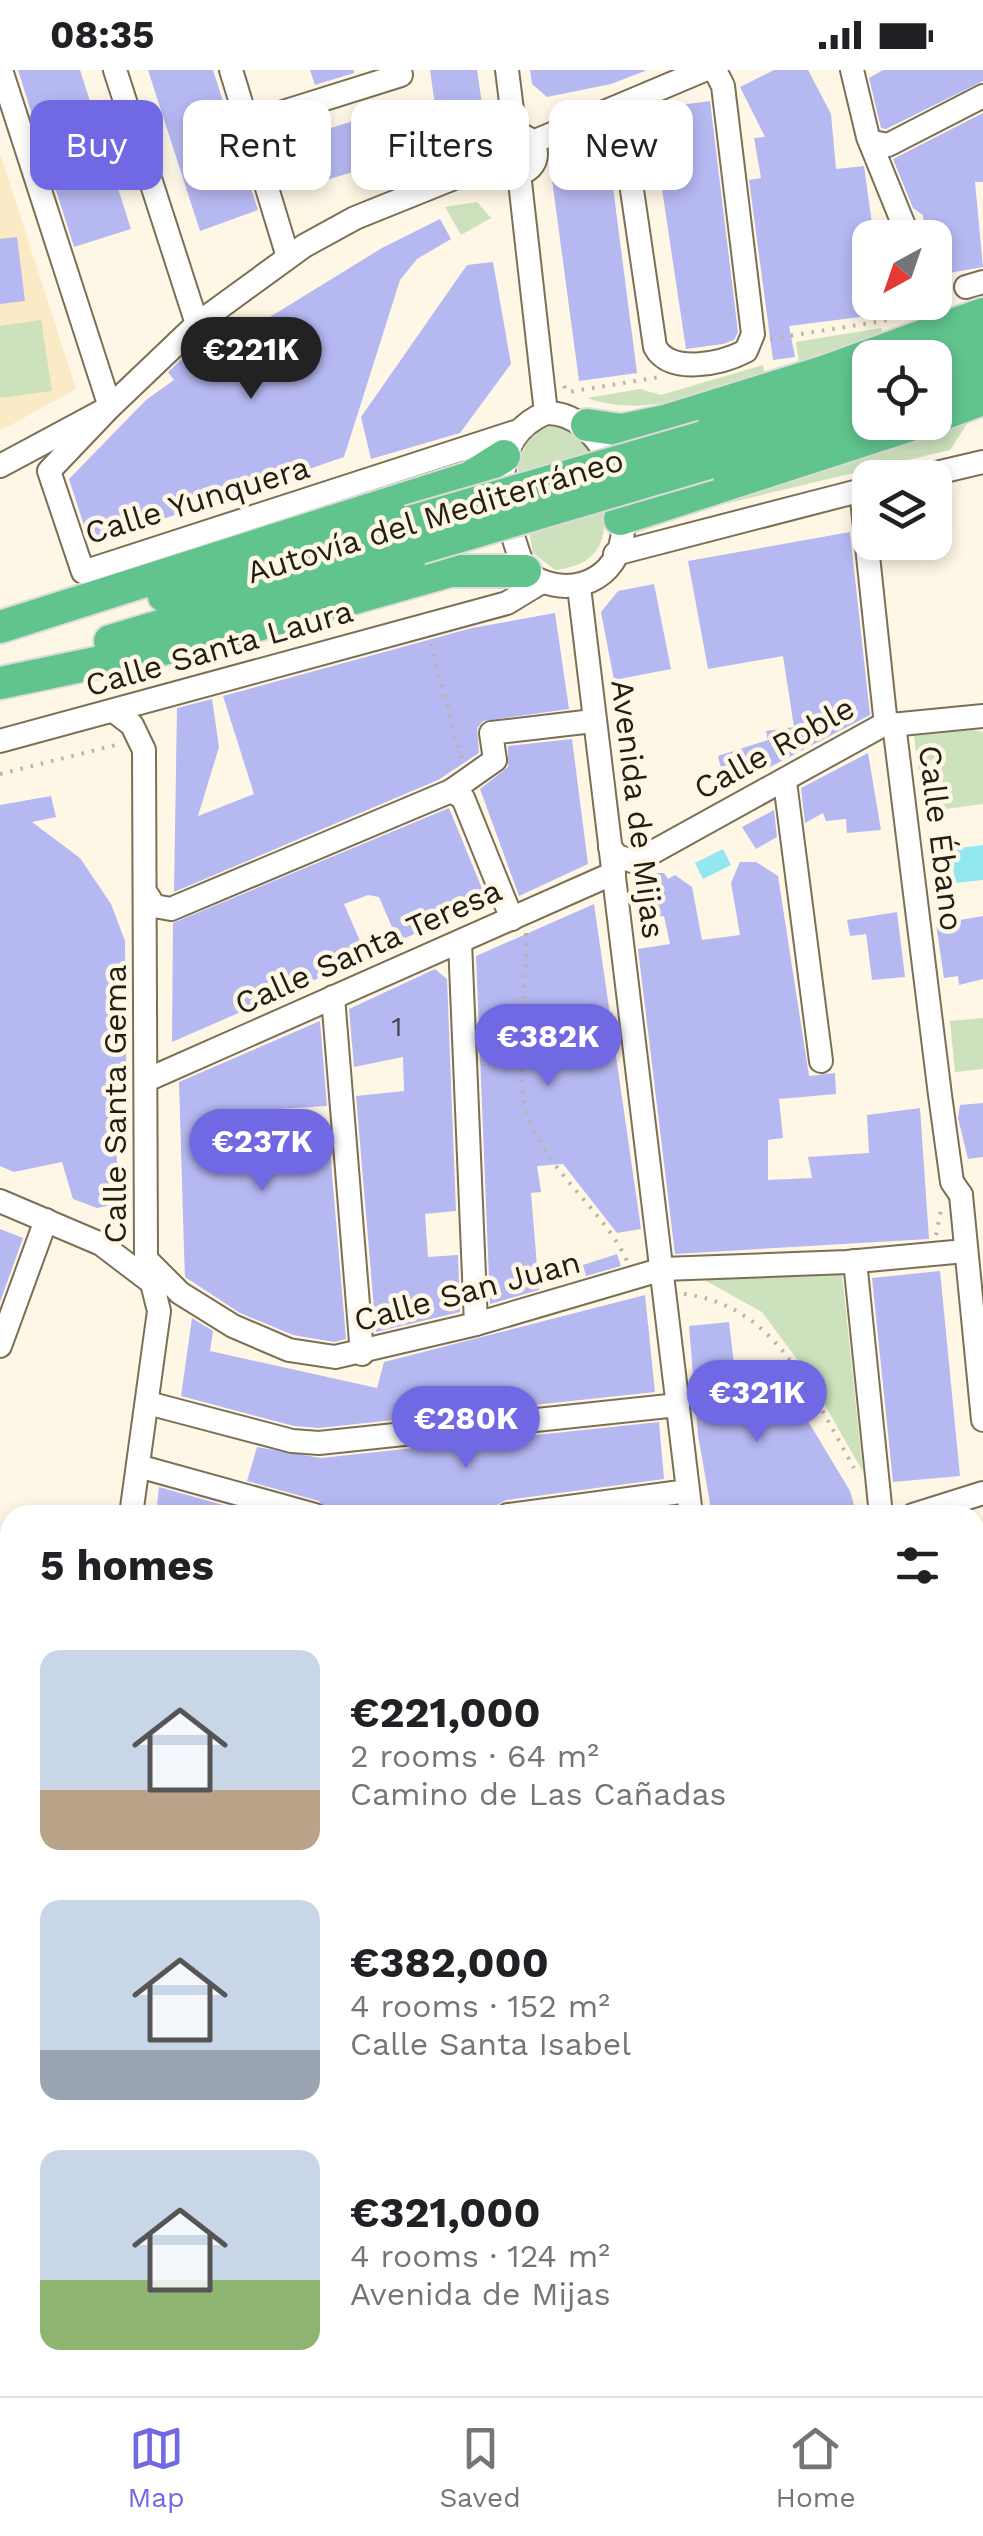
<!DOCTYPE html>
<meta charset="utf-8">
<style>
:root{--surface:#fff;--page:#f2f2f2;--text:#202124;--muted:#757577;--line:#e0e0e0;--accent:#7169e3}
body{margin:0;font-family:"Work Sans",sans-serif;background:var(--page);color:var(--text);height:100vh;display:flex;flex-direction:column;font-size:38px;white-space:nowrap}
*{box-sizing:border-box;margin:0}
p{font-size:32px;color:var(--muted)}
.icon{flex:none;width:55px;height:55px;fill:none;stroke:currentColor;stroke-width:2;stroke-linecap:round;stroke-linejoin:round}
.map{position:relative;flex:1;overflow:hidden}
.panel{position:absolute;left:0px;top:1435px;width:985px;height:892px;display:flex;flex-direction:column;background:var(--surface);border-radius:30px 30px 0 0;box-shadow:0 5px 15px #0003}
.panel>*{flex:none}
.banner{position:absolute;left:30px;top:30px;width:925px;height:90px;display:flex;gap:20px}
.needle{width:65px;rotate:220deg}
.fabs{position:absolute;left:852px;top:150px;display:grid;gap:20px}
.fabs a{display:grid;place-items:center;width:100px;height:100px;border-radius:20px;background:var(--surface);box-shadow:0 5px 15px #0003;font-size:50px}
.price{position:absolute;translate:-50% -85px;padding:0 22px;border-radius:35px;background:var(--accent);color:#fff;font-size:32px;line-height:65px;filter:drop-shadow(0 2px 5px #0008)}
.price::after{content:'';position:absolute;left:50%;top:60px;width:30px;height:22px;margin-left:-15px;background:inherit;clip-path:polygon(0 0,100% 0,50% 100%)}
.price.active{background:#222;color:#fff}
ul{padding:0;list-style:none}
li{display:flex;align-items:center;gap:30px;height:250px;padding:0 40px}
li span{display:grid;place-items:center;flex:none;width:280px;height:200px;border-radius:20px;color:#555}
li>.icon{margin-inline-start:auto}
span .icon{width:120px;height:120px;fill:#fffc;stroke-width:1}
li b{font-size:42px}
h2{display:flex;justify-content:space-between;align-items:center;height:120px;padding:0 40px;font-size:42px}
.pill{padding:0 35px;border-radius:20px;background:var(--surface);box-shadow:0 5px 15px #0003;font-size:35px;line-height:90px}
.pill.active{background:var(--accent);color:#fff}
.status{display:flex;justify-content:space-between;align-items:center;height:70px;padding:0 50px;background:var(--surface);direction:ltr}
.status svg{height:28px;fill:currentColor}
.dock{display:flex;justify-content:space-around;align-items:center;height:140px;border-top:2px solid var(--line);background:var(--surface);font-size:28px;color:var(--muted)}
.dock a{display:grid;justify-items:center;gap:5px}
.dock .active{color:var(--accent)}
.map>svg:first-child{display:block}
.built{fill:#faeac5}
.green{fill:#cce1bc}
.water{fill:#93e7f1}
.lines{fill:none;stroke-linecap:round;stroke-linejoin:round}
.stream{stroke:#93e7f1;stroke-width:5}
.building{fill:#b6b8f2}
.minor-casing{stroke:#7b6f55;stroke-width:26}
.highway-casing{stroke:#dcdbd9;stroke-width:36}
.path{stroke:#bab4a4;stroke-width:4;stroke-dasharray:2.5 8;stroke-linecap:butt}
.minor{stroke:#fff;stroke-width:22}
.highway{stroke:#61c48d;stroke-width:32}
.highway-bridge-casing{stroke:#dcdbd9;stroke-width:36;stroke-linecap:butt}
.highway-bridge{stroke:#61c48d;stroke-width:32}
.labels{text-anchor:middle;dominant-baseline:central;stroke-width:9;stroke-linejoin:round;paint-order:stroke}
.number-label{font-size:28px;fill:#47444b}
.street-label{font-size:32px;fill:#221e13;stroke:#fff7e6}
</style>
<div class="status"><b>08:35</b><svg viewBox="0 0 49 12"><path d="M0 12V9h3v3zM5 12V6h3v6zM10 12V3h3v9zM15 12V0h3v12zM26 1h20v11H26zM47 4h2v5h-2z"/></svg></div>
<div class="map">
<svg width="983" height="2326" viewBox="0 0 983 2326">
<rect width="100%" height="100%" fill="#fff7e6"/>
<!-- built -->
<polygon class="built" points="0,83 76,319 0,361"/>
<!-- green -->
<g class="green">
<polygon points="477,132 491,148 461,165 445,137"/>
<polygon points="41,250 52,321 0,328 0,256"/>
<polygon points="881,258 883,264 799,293 796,272"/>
<path d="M763,295L765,305C707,322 647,349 587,328L640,319L661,325Z"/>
<polygon points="971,348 950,380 686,443"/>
<path d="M552,356C559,357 569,358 575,361C592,368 596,391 599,407C608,452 613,494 555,500L533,483L517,394L532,362Z"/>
<polygon points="973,660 983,662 983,734 924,742 914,666"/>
<polygon points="983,948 983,999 955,1002 950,951"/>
<polygon points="842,1204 863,1402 805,1300 762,1242 699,1207"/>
<polygon points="0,1901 10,1908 10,1976 0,1974"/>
</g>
<!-- water -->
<g class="water">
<polygon points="983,775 983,810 955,813 951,779"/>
<polygon points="723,779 731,795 703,809 695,793"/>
</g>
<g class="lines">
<!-- stream -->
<polyline class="stream" points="919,2326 920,2318"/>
</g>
<!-- building -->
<g class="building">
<polygon points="18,0 80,0 131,159 74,177"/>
<polygon points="148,0 213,0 258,140 200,161"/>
<polygon points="310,0 354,0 354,3 315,15"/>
<polygon points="430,0 477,0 487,68 439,83 437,76 307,116 292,70 405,35 409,45 436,43"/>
<polygon points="530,0 645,0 645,1 611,14 547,27 532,14"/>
<polygon points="774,0 808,0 831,44 836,99 864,96 874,168 870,168 870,232 900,232 900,242 789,256 795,287 773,290 749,110 761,108 754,68 765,67 740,17"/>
<polygon points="883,0 983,0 983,11 886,59 881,58 869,8"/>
<polygon points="710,31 738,262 734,270 723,274 686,279 650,39"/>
<polygon points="983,43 983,112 975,112 983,197 949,203 945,164 925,165 923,145 913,138 893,89"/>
<polygon points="610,94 637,303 579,311 551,102"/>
<polygon points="440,149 451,169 417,189 400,210 344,387 90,474 69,409 146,330 174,310 168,302 204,268 216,280 382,178"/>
<polygon points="17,167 25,231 0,234 0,169"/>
<polygon points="493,192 511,294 460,363 371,389 361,347 467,195"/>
<polygon points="850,462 870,645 726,720 718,686 768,670 766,661 794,657 783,586 708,599 688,491"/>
<polygon points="654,514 671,599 614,610 601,542 618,521"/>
<polygon points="555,543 569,639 483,651 477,658 479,683 438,710 174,822 177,638 212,629 219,677 198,746 254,724 223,626 472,558"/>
<polygon points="572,669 588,794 519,826 480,719 508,697 508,676"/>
<polygon points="868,683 881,760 847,763 846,749 826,751 823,743 805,753 801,718"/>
<polygon points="51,726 56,747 32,752 80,788 111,834 125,871 127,1078 116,1081 120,1122 107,1136 97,1138 73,1129 62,1092 14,1102 0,1096 0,735"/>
<polygon points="449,738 488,833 398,871 379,827 368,825 344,834 367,887 172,972 173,853"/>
<polygon points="774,740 777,767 756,779 742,757"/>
<polygon points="740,792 756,792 778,806 809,1006 835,1003 836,1024 779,1029 783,1068 768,1070 768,1110 812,1108 808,1087 869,1083 867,1045 920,1038 929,1169 675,1184 638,879 670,874 664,846 650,848 645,823 654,803 664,803 668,809 675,805 692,817 702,870 740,865 731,813"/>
<polygon points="594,834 641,1159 617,1163 563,1094 537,1096 541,1122 531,1123 539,1220 490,1234 476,886"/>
<polygon points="897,842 905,907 872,910 866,864 850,866 847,850"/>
<polygon points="983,846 983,909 959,915 958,906 944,908 936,854"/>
<polygon points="435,899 447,909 456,1141 425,1144 428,1187 458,1185 460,1242 376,1262 356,1026 404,1021 403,987 354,997 349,939"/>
<polygon points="320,951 327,1036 229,1042 231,1087 330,1080 346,1269 334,1272 293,1265 240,1243 185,1207 184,1180 179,1012"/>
<polygon points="983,1033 983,1087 968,1089 958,1048 960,1035"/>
<polygon points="0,1159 23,1168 0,1232"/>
<polygon points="617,1184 621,1196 586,1206 583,1195"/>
<polygon points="940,1201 960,1406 893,1412 872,1208"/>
<polygon points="645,1225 655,1322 319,1358 294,1356 181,1326 192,1248 213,1261 210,1281 377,1318 384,1292"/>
<polygon points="729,1252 741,1353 799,1336 850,1421 857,1445 712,1445 698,1365 689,1256"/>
<polygon points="659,1352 664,1409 506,1430 497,1435 421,1445 330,1445 319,1431 247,1411 257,1377 321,1388"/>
<polygon points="159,1417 259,1445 156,1445"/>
</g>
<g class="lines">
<!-- minor casing -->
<g class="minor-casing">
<g id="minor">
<polyline points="1,0 110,337 49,401 83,502 515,362"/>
<polyline points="115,0 197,254"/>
<polyline points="231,0 288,187"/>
<polyline points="507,0 515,64"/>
<polyline points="852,0 868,67 909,168"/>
<path d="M620,38L655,277C670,305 721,294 746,281L753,264L723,16L715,0"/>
<polyline points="248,53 401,5 400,0"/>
<circle cx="517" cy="84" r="19"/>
<polyline points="533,72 704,0"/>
<polyline points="873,72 888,75 983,26"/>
<polyline points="519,103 546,343"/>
<polyline points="966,217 983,212"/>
<polyline points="934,232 938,243"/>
<path d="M546,343C601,342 630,422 622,469C613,517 559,529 525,501C505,449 480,370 546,343Z"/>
<polyline points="0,396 110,337 197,254 304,176 355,148 499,90"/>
<polyline points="915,408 983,392"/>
<polyline points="861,420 886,655"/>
<polyline points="615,484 870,418"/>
<polyline points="579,517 691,1445"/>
<polyline points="115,642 132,655 144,680 146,1189 159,1241 131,1445"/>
<polyline points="894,654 940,1025 952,1112 961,1125"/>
<polyline points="0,671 507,533 540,513"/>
<polyline points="785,712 821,991"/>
<polyline points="451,721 495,690 491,663 593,651"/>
<polyline points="610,777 617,786 635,792 881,656 983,646"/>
<polyline points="148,826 154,836 171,839 451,721 463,728 512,849"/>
<polyline points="460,872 476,1254"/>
<polyline points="333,927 362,1284"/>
<polyline points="149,1009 614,803"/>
<polyline points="961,1125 983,1350"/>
<polyline points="0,1131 101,1174 151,1212"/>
<polyline points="146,1189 180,1223 233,1256 289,1280 335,1287 476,1254 663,1199 847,1192 965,1181"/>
<polyline points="855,1191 881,1445"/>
<polyline points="0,1276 46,1150"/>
<polyline points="148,1333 292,1371 319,1373 678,1335"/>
<polyline points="138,1396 315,1445"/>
<polyline points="508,1445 688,1421"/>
<polyline points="913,1445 983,1423"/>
<polyline points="0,1751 10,1737"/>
<polyline points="0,1854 10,1861"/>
<polyline points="0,1883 10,1890"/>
<polyline points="975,1930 983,1923"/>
<polyline points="975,1955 983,1956"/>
<polyline points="0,1992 10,1995"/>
<polyline points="975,2288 983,2289"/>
<polyline points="760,2326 762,2318"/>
</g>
</g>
<!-- highway casing -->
<g class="highway-casing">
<g id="highway">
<polyline points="935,288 983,270"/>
<polyline points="935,317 983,299"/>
<polyline points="935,347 983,329"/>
<polyline points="587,355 622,360 665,351 823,302 983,244"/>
<polyline points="703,367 870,313"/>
<polyline points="709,393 870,342"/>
<polyline points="620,449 920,352"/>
<polyline points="164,526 409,452"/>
<polyline points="0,557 469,408 504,386"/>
<polyline points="110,571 420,478"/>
<polyline points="0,613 201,571 450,501 525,501"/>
</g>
</g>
<!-- path -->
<g class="path">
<polyline points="770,269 889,250"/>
<polyline points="564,316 568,322 660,307"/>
<polyline points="431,574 462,690"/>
<polyline points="0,704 120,674"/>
<path d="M526,863C529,929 505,1005 537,1067C561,1112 607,1147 627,1191"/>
<polyline points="936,1165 942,1135"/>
<path d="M684,1224C777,1235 813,1326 854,1398"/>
</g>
<!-- minor -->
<use href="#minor" class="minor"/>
<!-- highway -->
<use href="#highway" class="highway"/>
<!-- highway-bridge casing -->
<g class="highway-bridge-casing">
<g id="highway-bridge">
<polyline points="409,452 703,367"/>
<polyline points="420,478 709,393"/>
</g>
</g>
<!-- highway-bridge -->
<use href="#highway-bridge" class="highway-bridge"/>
</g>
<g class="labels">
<!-- number labels -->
<g class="number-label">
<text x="397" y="956">1</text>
</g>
<!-- street labels -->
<g class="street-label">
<text transform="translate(197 430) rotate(-17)">Calle Yunquera</text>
<text transform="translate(435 446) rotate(-17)">Autovía del Mediterráneo</text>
<text transform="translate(219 578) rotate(-16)">Calle Santa Laura</text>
<text transform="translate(774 678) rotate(-29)">Calle Roble</text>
<text transform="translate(638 739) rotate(83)">Avenida de Mijas</text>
<text transform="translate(941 768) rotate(83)">Calle Ébano</text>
<text transform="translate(368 877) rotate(-24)">Calle Santa Teresa</text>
<text transform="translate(115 1034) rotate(-90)">Calle Santa Gema</text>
<text transform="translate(467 1221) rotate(-15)">Calle San Juan</text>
</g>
</g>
</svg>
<div class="fabs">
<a><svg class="needle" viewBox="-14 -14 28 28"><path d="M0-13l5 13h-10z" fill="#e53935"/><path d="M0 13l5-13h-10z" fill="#757577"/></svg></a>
<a><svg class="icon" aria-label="locate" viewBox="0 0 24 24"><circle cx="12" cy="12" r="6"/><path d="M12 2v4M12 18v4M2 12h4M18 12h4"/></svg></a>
<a><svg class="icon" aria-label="layers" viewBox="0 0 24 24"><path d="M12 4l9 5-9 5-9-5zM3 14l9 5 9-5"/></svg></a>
</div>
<b class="price active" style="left:251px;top:332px">€221K</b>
<b class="price" style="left:548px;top:1019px">€382K</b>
<b class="price" style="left:262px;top:1124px">€237K</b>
<b class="price" style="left:757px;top:1375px">€321K</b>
<b class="price" style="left:466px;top:1401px">€280K</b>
<div class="banner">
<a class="pill active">Buy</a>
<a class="pill">Rent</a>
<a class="pill">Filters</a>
<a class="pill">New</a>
</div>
<section class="panel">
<h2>5 homes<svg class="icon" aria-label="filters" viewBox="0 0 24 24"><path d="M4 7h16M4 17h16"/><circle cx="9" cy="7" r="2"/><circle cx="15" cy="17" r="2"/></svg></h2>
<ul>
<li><span style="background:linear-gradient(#c9d6e8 70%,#b9a48a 0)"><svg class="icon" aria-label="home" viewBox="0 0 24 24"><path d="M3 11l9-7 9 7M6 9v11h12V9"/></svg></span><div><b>€221,000</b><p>2 rooms · 64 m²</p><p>Camino de Las Cañadas</p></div></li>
<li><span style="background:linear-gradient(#c9d6e8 75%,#9aa5b1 0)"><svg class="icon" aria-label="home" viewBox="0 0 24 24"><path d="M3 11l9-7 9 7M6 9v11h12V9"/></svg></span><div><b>€382,000</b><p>4 rooms · 152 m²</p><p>Calle Santa Isabel</p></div></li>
<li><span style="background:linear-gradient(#c9d6e8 65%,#8fb573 0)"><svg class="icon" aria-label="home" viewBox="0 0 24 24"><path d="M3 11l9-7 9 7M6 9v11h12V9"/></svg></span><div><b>€321,000</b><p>4 rooms · 124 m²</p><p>Avenida de Mijas</p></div></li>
</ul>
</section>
</div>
<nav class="dock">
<a class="active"><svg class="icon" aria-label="map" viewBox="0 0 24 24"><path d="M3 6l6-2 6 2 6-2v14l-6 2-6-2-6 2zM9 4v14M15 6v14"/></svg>Map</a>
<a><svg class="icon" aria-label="saved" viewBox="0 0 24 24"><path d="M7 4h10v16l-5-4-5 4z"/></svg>Saved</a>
<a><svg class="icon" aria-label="home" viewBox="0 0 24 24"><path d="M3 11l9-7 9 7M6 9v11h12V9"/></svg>Home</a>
</nav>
